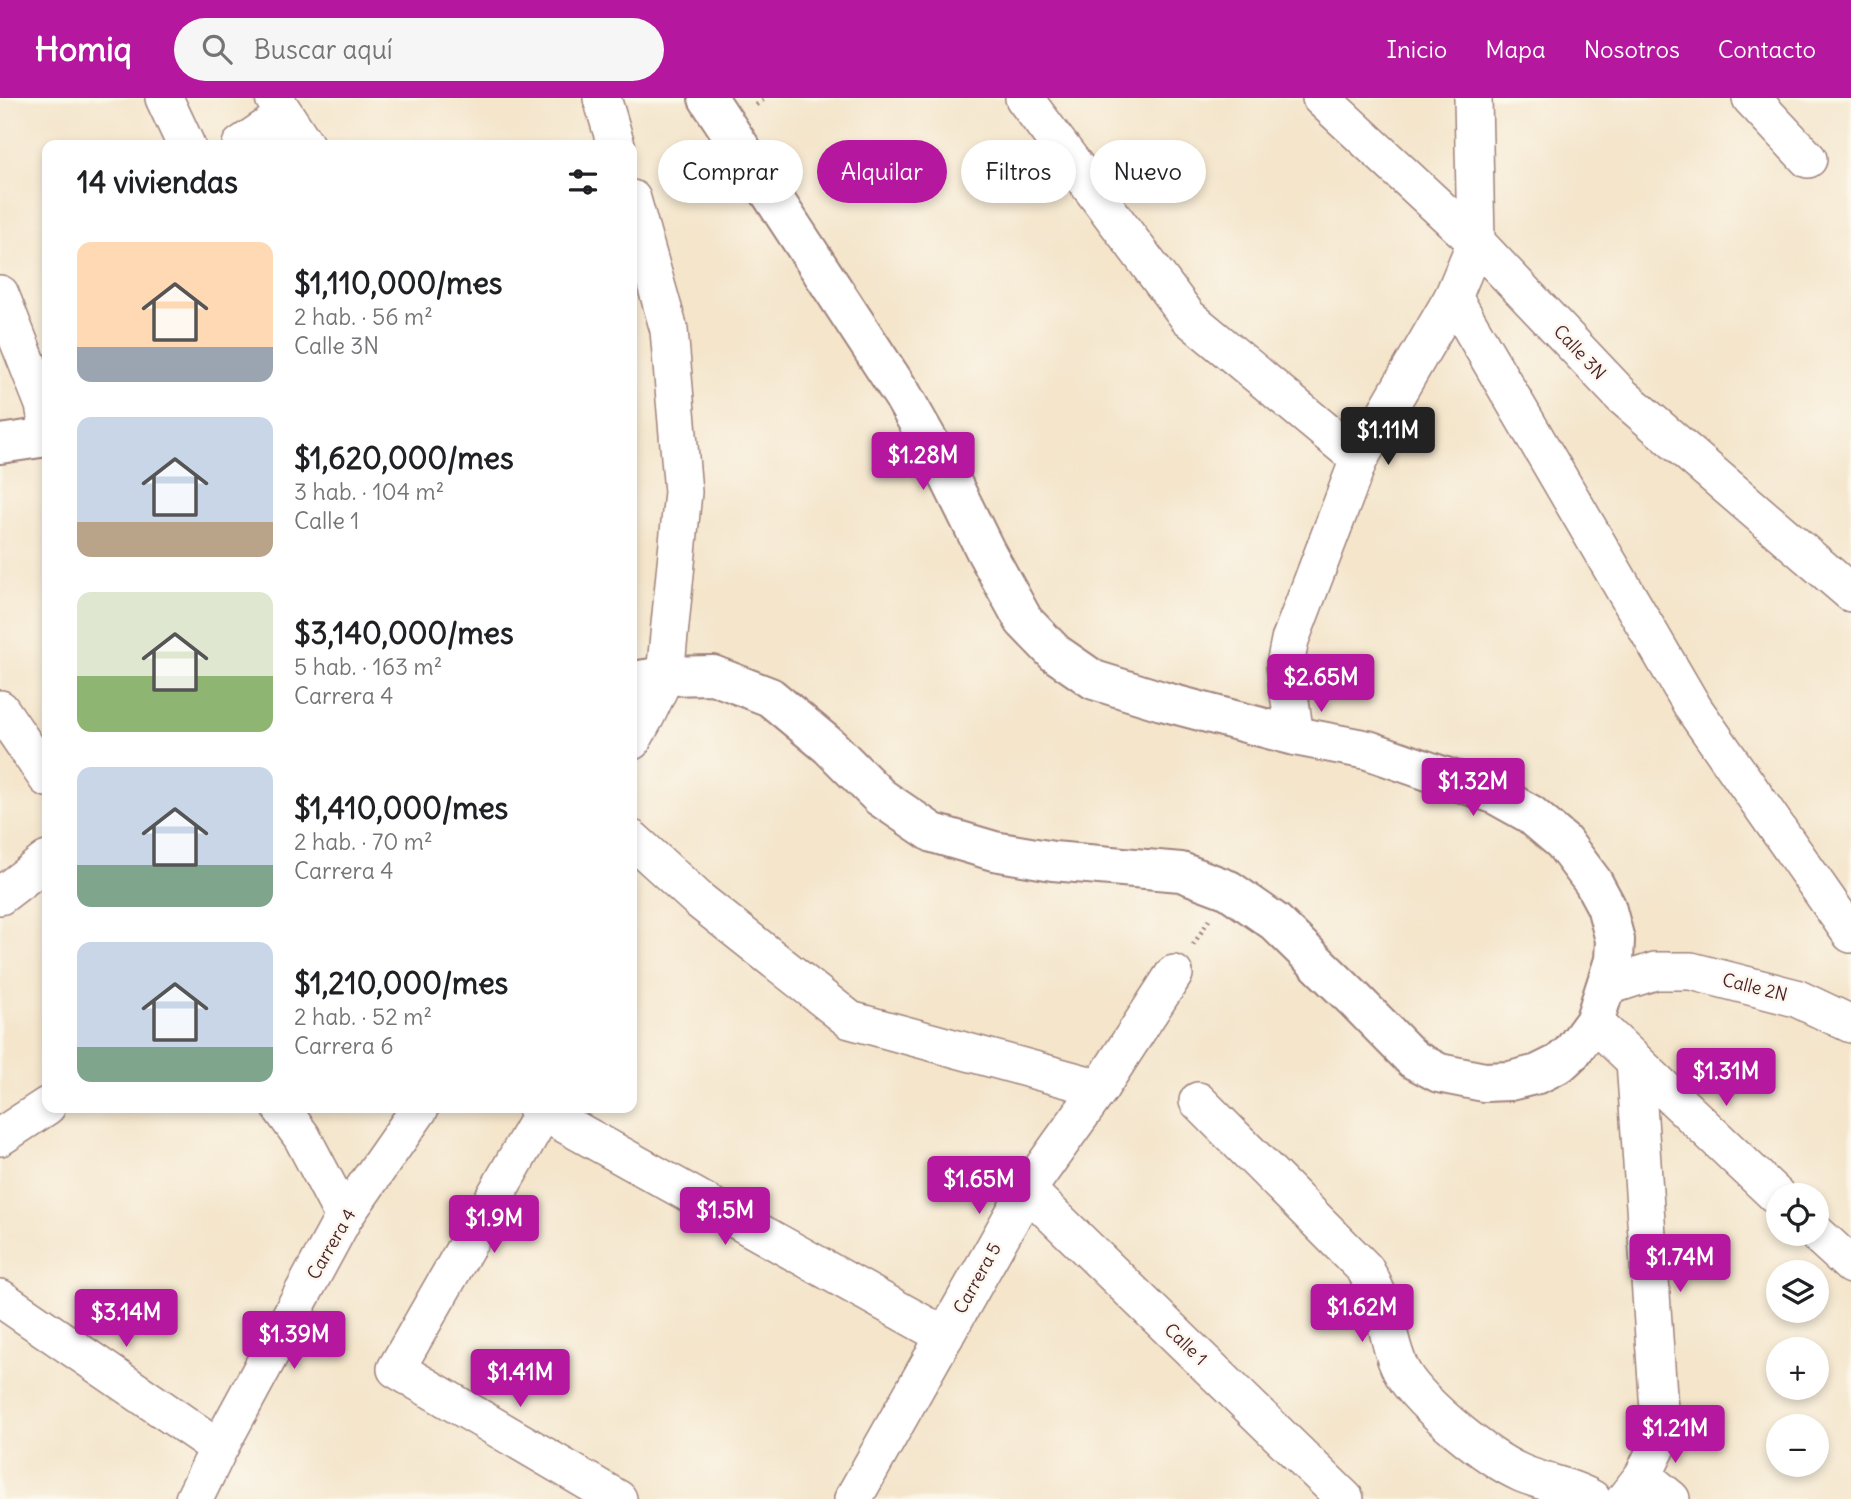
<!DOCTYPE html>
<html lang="es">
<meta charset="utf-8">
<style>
:root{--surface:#fff;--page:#f6f6f6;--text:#202124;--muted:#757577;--accent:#b5179e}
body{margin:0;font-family:Delius,sans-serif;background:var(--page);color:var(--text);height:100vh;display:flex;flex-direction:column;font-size:26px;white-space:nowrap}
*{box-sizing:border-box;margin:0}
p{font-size:23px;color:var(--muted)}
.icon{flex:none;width:38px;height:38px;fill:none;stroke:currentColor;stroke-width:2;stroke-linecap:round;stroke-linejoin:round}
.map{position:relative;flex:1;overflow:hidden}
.sheet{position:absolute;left:42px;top:42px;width:595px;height:973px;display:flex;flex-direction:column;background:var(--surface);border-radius:14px;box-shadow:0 4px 10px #0003}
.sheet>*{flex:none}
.top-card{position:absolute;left:658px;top:42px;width:665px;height:63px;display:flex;gap:14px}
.buttons{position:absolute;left:1766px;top:1085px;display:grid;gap:14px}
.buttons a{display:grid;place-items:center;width:63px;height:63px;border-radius:50%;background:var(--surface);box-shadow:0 4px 10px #0003;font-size:35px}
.price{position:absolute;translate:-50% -60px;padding:0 16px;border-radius:7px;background:var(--accent);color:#fff;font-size:23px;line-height:46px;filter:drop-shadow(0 2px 4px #0008)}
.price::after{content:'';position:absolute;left:50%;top:42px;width:21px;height:16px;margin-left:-10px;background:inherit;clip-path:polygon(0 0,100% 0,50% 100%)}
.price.selected{background:#222;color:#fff}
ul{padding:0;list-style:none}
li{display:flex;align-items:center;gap:21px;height:175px;padding:0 35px}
li span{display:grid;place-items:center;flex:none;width:196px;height:140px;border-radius:14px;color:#555}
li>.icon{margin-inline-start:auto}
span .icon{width:84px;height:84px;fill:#fffc;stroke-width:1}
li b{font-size:30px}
h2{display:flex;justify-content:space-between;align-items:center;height:84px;padding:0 35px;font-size:30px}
.tag{padding:0 24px;border-radius:32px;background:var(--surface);box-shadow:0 4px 10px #0003;font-size:24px;line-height:63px}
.tag.selected{background:var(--accent);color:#fff}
header{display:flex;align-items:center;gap:42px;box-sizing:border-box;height:98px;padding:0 35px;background:var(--accent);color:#fff}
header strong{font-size:33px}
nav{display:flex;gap:38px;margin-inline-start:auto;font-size:24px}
.search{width:490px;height:63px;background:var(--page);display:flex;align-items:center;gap:18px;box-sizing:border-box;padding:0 24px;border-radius:38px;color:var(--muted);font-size:26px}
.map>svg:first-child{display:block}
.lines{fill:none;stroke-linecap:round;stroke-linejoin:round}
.minor-casing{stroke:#9f827b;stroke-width:40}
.secondary-casing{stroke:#9f827b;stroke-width:42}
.path{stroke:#9f827b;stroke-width:4.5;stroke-dasharray:2 5;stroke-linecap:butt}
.minor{stroke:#fff;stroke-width:37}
.secondary{stroke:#fff;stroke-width:38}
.labels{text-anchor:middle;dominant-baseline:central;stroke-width:5;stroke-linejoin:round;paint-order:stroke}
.street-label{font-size:18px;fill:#4a1f2b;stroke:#fbf7ec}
</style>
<header>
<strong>Homiq</strong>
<div class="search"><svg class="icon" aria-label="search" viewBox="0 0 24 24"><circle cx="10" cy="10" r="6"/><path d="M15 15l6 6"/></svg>Buscar aquí</div>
<nav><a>Inicio</a><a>Mapa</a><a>Nosotros</a><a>Contacto</a></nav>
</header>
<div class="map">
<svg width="1851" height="1401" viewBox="0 0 1851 1401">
<rect width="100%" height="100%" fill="#fbf7ec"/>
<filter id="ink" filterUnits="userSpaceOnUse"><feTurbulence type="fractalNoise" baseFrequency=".0143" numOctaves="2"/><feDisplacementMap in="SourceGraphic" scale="14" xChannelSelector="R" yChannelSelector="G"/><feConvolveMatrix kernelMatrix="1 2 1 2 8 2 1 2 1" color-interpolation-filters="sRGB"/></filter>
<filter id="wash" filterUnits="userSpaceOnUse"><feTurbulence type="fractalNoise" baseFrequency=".00686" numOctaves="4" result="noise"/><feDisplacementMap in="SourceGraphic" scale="28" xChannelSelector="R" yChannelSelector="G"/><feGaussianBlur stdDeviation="1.57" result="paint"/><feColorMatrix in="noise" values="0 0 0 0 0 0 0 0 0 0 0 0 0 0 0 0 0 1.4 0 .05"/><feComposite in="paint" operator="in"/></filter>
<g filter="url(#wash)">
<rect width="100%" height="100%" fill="#f4e5cb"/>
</g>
<g filter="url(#ink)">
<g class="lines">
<!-- minor casing -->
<g class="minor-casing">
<g id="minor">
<polyline points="164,0 186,47"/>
<polyline points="274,0 305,47"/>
<polyline points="602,0 616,47"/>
<polyline points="1024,0 1188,219 1359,361"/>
<polyline points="1321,0 1476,144 1622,298 1851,495"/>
<polyline points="1751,0 1808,61"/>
<polyline points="241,47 285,17"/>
<polyline points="632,101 669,232 683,394 665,578 646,618 632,643"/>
<polyline points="0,196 44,307 47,323"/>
<polyline points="1453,199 1694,611 1851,836"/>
<polyline points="0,611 47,680"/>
<polyline points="1295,638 1285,567 1290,542 1359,361 1453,199 1476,144 1473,0"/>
<polyline points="632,741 700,803 850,922 1100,990"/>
<polyline points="0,798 47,762"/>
<polyline points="1606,889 1655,873 1691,873 1796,900 1851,926"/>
<polyline points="1594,924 1778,1099"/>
<path d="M1198,1003L1365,1171C1374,1187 1381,1202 1385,1220C1390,1239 1393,1259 1403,1276C1423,1308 1487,1360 1521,1375C1544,1385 1570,1388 1592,1401"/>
<polyline points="281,1010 302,1039 344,1119"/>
<polyline points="536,1010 945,1238"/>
<polyline points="543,1014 396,1271 618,1401"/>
<polyline points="0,1039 47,1008"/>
<polyline points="1027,1092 1345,1401"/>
<polyline points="1816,1135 1851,1167"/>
<polyline points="0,1200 219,1350"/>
<polyline points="1643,1378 1671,1401"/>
<polyline points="194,1401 219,1350 344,1119 420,1010"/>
<polyline points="853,1401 1027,1092 1100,990 1174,876"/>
<polyline points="1625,1401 1643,1378 1661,1341 1635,963"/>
</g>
</g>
<!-- secondary casing -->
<g class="secondary-casing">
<g id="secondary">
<polyline points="0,346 47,339"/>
<polyline points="632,583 665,578 713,577 770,599 829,648 880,699 933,735 994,753 1053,763 1181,774 1229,792 1275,824 1355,902 1413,961 1439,975 1484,984 1510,983 1538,976 1560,965 1572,954 1594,924 1614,862 1615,842 1606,808 1593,784 1563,744 1530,716 1494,696 1368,652 1295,638 1162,603 1094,582 1055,555 1024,523 985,452 949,379 903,298 708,0"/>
</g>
</g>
<!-- path -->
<g class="path">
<polyline points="756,7 766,0"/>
<polyline points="1193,847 1209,822"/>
</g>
<!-- minor -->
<use href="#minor" class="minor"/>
<!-- secondary -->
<use href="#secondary" class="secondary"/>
</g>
</g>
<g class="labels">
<!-- street labels -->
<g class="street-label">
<text transform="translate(1580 254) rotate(47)">Calle 3N</text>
<text transform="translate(1755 889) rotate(14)">Calle 2N</text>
<text transform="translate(331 1146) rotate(-60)">Carrera 4</text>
<text transform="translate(977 1180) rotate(-61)">Carrera 5</text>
<text transform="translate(1186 1246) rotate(44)">Calle 1</text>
</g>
</g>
</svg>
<div class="buttons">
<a><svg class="icon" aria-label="locate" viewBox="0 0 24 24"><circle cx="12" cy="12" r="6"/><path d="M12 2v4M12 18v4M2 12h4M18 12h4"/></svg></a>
<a><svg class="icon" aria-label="layers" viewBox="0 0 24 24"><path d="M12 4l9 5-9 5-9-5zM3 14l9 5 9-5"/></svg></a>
<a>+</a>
<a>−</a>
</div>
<b class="price selected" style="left:1388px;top:369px">$1.11M</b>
<b class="price" style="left:923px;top:394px">$1.28M</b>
<b class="price" style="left:1321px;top:616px">$2.65M</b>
<b class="price" style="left:1473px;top:720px">$1.32M</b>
<b class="price" style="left:1726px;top:1010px">$1.31M</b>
<b class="price" style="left:979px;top:1118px">$1.65M</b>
<b class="price" style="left:725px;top:1149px">$1.5M</b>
<b class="price" style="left:494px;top:1157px">$1.9M</b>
<b class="price" style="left:1680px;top:1196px">$1.74M</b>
<b class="price" style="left:1362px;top:1246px">$1.62M</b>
<b class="price" style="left:126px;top:1251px">$3.14M</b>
<b class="price" style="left:294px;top:1273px">$1.39M</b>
<b class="price" style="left:520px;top:1311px">$1.41M</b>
<b class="price" style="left:1675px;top:1367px">$1.21M</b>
<div class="top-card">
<a class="tag">Comprar</a>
<a class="tag selected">Alquilar</a>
<a class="tag">Filtros</a>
<a class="tag">Nuevo</a>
</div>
<section class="sheet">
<h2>14 viviendas<svg class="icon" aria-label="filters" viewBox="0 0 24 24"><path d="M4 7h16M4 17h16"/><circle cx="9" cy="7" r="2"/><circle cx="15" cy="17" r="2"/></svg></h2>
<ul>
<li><span style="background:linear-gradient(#ffd9b3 75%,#9aa5b1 0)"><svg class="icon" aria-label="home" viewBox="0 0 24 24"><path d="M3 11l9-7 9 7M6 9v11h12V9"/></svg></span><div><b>$1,110,000/mes</b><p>2 hab. · 56 m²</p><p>Calle 3N</p></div></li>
<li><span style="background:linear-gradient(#c9d6e8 75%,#b9a48a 0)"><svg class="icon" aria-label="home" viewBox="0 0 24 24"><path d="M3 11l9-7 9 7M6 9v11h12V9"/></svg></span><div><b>$1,620,000/mes</b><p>3 hab. · 104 m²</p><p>Calle 1</p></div></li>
<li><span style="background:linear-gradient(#dfe7d0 60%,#8fb573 0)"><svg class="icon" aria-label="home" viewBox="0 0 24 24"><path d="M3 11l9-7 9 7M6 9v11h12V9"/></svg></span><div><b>$3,140,000/mes</b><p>5 hab. · 163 m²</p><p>Carrera 4</p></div></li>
<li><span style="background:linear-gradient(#c9d6e8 70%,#7fa58c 0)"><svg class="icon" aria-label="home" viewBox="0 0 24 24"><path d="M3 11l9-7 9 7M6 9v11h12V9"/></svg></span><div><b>$1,410,000/mes</b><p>2 hab. · 70 m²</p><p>Carrera 4</p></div></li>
<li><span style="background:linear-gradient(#c9d6e8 75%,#7fa58c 0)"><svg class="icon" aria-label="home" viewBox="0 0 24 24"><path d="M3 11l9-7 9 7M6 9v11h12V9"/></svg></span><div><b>$1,210,000/mes</b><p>2 hab. · 52 m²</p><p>Carrera 6</p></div></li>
</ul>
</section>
</div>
